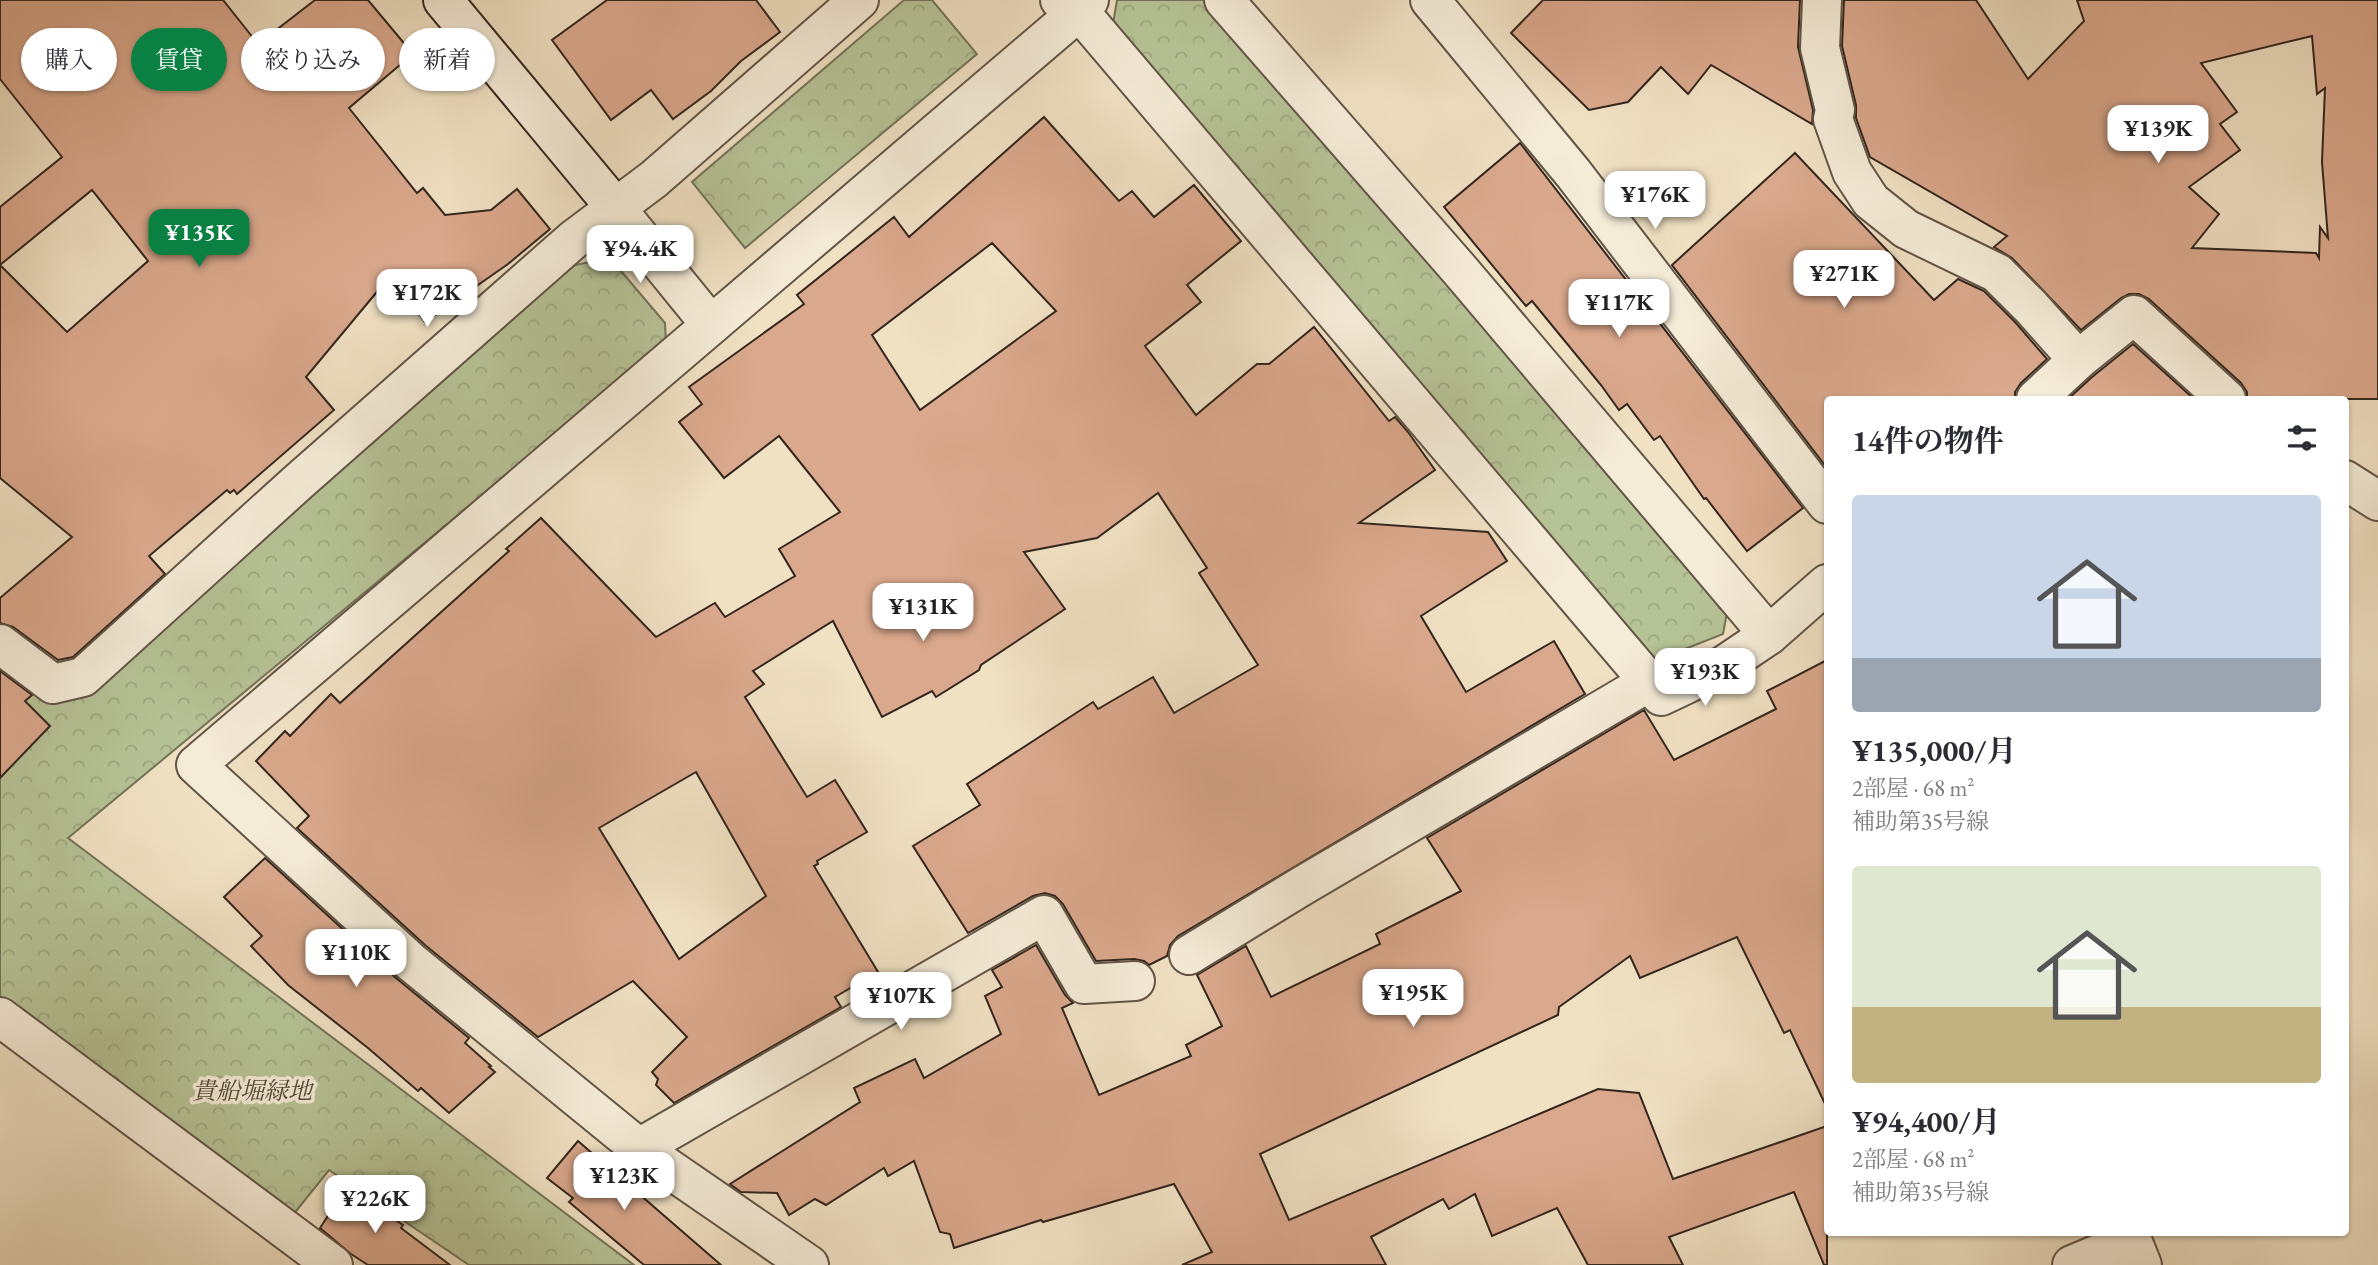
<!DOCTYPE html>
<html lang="ja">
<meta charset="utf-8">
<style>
:root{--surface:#fff;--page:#f2f2f3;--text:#2b2b33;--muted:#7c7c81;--accent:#0b8043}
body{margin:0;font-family:"EB Garamond","Noto Serif JP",serif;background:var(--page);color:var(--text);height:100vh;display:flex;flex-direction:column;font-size:26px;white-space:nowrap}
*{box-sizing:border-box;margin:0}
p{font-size:23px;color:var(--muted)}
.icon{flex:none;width:38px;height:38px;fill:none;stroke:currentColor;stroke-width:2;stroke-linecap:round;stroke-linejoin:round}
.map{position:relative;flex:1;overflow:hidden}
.panel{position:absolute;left:1824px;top:396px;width:525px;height:840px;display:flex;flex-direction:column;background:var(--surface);border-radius:7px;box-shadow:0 2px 5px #0004}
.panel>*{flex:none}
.hud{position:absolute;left:21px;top:28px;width:665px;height:63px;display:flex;gap:14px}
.price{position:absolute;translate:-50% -60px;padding:0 16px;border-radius:14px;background:#fff;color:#222;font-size:23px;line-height:46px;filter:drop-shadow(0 2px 4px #0008)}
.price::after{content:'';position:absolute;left:50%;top:42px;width:21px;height:16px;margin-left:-10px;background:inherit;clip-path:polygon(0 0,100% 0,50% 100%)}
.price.active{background:var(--accent);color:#fff}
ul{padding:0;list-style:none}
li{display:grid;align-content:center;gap:14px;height:371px;padding:0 28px}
li span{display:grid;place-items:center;height:217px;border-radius:7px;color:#555}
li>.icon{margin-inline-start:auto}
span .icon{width:126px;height:126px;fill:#fffc;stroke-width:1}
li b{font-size:30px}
h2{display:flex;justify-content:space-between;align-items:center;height:84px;padding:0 28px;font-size:30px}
.pill{padding:0 24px;border-radius:32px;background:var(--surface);box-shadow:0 2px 5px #0004;font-size:24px;line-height:63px}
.pill.active{background:var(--accent);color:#fff}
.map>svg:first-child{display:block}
.forest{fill:url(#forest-crowns);stroke:#74745a;stroke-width:2}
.building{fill:#daa88c;stroke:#32261d;stroke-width:2;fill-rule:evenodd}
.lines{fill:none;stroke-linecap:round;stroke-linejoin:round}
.street-casing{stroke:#625546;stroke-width:42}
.secondary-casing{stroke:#32261d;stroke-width:42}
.street{stroke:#f5ecd8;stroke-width:38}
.secondary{stroke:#f5ecd8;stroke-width:38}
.labels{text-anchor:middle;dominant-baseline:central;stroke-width:7;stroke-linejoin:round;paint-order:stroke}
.park-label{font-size:24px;font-style:italic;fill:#534d3b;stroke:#f5ecd8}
</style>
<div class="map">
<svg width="2378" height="1265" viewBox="0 0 2378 1265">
<defs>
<pattern id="forest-crowns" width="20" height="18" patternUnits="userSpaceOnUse" patternTransform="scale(1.75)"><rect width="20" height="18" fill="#b6c396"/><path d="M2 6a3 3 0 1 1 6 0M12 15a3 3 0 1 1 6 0" fill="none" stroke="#9da781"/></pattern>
</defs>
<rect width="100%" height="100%" fill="#f0e1c3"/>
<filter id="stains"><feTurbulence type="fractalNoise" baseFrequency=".00286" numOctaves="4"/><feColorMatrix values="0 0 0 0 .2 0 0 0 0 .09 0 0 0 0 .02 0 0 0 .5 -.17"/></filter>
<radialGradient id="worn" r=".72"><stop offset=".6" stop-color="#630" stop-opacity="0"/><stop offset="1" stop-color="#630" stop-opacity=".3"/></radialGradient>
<!-- forest -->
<g class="forest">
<polygon points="904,0 932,0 977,54 745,248 692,182"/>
<polygon points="1117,0 1210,0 1728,607 1723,634 1652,662 1111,36"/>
<polygon points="610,258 665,323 666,343 68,838 634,1265 469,1265 329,1170 284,1226 0,1011 0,643 53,684 296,484 575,265"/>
</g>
<!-- building -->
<g class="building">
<polygon points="0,0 223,0 258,44 315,0 368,0 413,54 349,108 417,193 423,188 445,215 491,210 517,189 550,229 508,264 425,322 391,275 306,377 334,410 237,494 234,490 230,493 227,490 149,556 165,574 73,657 58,660 13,627 0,623 0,598 72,537 0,478 0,265 67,332 148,261 92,190 0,265 0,207 62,157 0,79"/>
<polygon points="607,0 756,0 780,32 741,61 711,91 673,119 651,90 611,120 552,40"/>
<polygon points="1543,0 1800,0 1798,47 1813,110 1812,124 1711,65 1688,94 1661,67 1628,102 1589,110 1511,33"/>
<path d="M1844,0H1976L2028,79L2084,21L2077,0H2378V399H2247V392L2241,383L2149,299L2139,294H2129L2121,298L2081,330L2012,258L1994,247L2007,236L1870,157L1856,118V105L1842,46ZM2312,36L2317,94L2325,88L2322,162L2328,238L2320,227L2319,258L2316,253L2192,248L2219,214L2189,187L2240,150L2220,124L2237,112L2201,63Z"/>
<path d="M1044,117L1119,201L1132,191L1154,217L1194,185L1241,241L1187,285L1201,302L1145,346L1196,415L1257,364H1269L1314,327L1389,421L1395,417L1408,432L1435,470L1359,523L1488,532L1507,561L1421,616L1466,692L1554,641L1585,694L1178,936L1170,945L1167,956L1149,965L1144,961L1134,959L1096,961L1063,904L1055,896L1045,893L1033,896L968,933L913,846L980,805L967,784L1093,702L1098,709L1153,677L1174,713L1258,665L1199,573L1207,568L1158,493L1097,538L1024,552L1065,609L981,665L979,670L936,697L932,691L882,717L833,621L753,671L764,684L745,697L807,797L835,780L867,832L817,861L818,864L814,866L878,972L835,997L841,1007L674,1103L656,1085L658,1079L652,1072L687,1037L633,981L538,1037L425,945L297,828L309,816L256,761L285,731L290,736L331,694L340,703L509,551L506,549L541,518L656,637L715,603L725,617L795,576L779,549L840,512L779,436L724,478L679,422L702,404L689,387L804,304L797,295L894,217L909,237ZM992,243L1056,311L920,410L872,335ZM696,772L766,896L679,959L599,828Z"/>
<polygon points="1520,143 1803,508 1747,551 1706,498 1704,499 1660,436 1654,440 1627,404 1619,410 1601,385 1532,301 1526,306 1444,207"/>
<polygon points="1795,153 1934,300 1958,279 1984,291 2015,322 2047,359 2021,383 2015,392 2015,399 1827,399 1827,468 1672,265"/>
<polygon points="2133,344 2194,399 2068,399 2092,377"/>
<polygon points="1827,660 1827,1108 1790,1030 1784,1033 1737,937 1640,978 1630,956 1559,1007 1558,1015 1260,1154 1289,1220 1598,1089 1639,1093 1673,1179 1827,1126 1827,1265 1824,1265 1794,1192 1669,1237 1683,1265 1588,1265 1557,1208 1492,1236 1475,1194 1449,1209 1443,1199 1371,1237 1386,1265 1182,1265 1212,1252 1174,1184 1043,1222 1041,1220 954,1248 950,1234 940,1232 914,1161 888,1176 884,1168 826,1205 815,1199 789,1215 777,1193 741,1192 730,1184 860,1102 854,1088 915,1059 924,1078 1001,1034 985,996 1002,987 992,970 1036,945 1065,995 1073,1003 1062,1008 1099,1095 1191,1056 1186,1045 1222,1026 1197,975 1246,946 1271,997 1380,944 1376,934 1461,891 1427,838 1644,710 1674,760 1776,709 1767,691"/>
<polygon points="0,671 32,695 25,701 50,726 0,778"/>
<polygon points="265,858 396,978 469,1038 465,1043 491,1066 489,1067 495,1072 449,1113 421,1088 418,1091 368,1048 288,985 251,946 262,936 224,897"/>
<polygon points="578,1141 721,1265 644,1265 569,1202 573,1198 547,1178"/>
<polygon points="347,1187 403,1225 401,1228 450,1265 368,1265 351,1254 320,1228"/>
</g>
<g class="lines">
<!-- street casing -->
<g class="street-casing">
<g id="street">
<polyline points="1060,0 1079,11 1661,696 1720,668 1769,635 1827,584"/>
<polyline points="1224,0 1459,269 1769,635"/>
<polyline points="1430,0 1573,173 1827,504"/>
<polyline points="1822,0 1820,48 1835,110 1833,119 1852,172 1871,201 1906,229 1997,273 2031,307 2078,360"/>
<polyline points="615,207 711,325"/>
<polyline points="2036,399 2078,360 2134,315 2226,399"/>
<polyline points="2345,480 2378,501"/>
<polyline points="0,644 53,684 83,677 296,484 573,240 654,179 859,0"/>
<polyline points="1189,955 1302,886 1649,682"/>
<polyline points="0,1017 333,1265"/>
<polyline points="639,1148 1044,915 1084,984 1135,981"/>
<polyline points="809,1265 639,1148 411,962 196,765 1079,11 1089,0"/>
<polyline points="2072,1265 2132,1240 2142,1265"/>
</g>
</g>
<!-- secondary casing -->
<g class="secondary-casing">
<polyline id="secondary" points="443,0 615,207"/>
</g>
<!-- street -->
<use href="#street" class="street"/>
<!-- secondary -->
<use href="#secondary" class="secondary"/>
</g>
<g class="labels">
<!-- park labels -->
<g class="park-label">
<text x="252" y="1090">貴船堀緑地</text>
</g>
</g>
<rect width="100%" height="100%" filter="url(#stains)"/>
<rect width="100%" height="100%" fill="url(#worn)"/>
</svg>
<b class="price" style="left:2158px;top:165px">¥139K</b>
<b class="price" style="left:1655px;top:231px">¥176K</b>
<b class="price active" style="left:199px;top:269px">¥135K</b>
<b class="price" style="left:640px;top:285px">¥94.4K</b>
<b class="price" style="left:1844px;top:310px">¥271K</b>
<b class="price" style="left:427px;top:329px">¥172K</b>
<b class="price" style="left:1619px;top:339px">¥117K</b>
<b class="price" style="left:923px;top:643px">¥131K</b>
<b class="price" style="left:1705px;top:708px">¥193K</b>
<b class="price" style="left:356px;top:989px">¥110K</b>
<b class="price" style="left:1413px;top:1029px">¥195K</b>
<b class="price" style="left:901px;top:1032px">¥107K</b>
<b class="price" style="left:624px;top:1212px">¥123K</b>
<b class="price" style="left:375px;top:1235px">¥226K</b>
<div class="hud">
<a class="pill">購入</a>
<a class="pill active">賃貸</a>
<a class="pill">絞り込み</a>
<a class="pill">新着</a>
</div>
<section class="panel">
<h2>14件の物件<svg class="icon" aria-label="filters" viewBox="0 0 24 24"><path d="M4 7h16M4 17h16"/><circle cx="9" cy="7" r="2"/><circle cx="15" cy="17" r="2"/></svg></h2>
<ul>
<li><span style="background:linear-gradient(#c9d6e8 75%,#9aa5b1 0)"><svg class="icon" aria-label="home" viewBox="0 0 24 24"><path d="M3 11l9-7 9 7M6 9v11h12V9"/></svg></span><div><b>¥135,000/月</b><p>2部屋 · 68 m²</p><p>補助第35号線</p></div></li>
<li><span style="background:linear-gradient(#dfe7d0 65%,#c2b280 0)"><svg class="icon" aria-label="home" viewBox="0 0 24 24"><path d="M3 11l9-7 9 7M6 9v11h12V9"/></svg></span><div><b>¥94,400/月</b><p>2部屋 · 68 m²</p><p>補助第35号線</p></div></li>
</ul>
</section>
</div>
